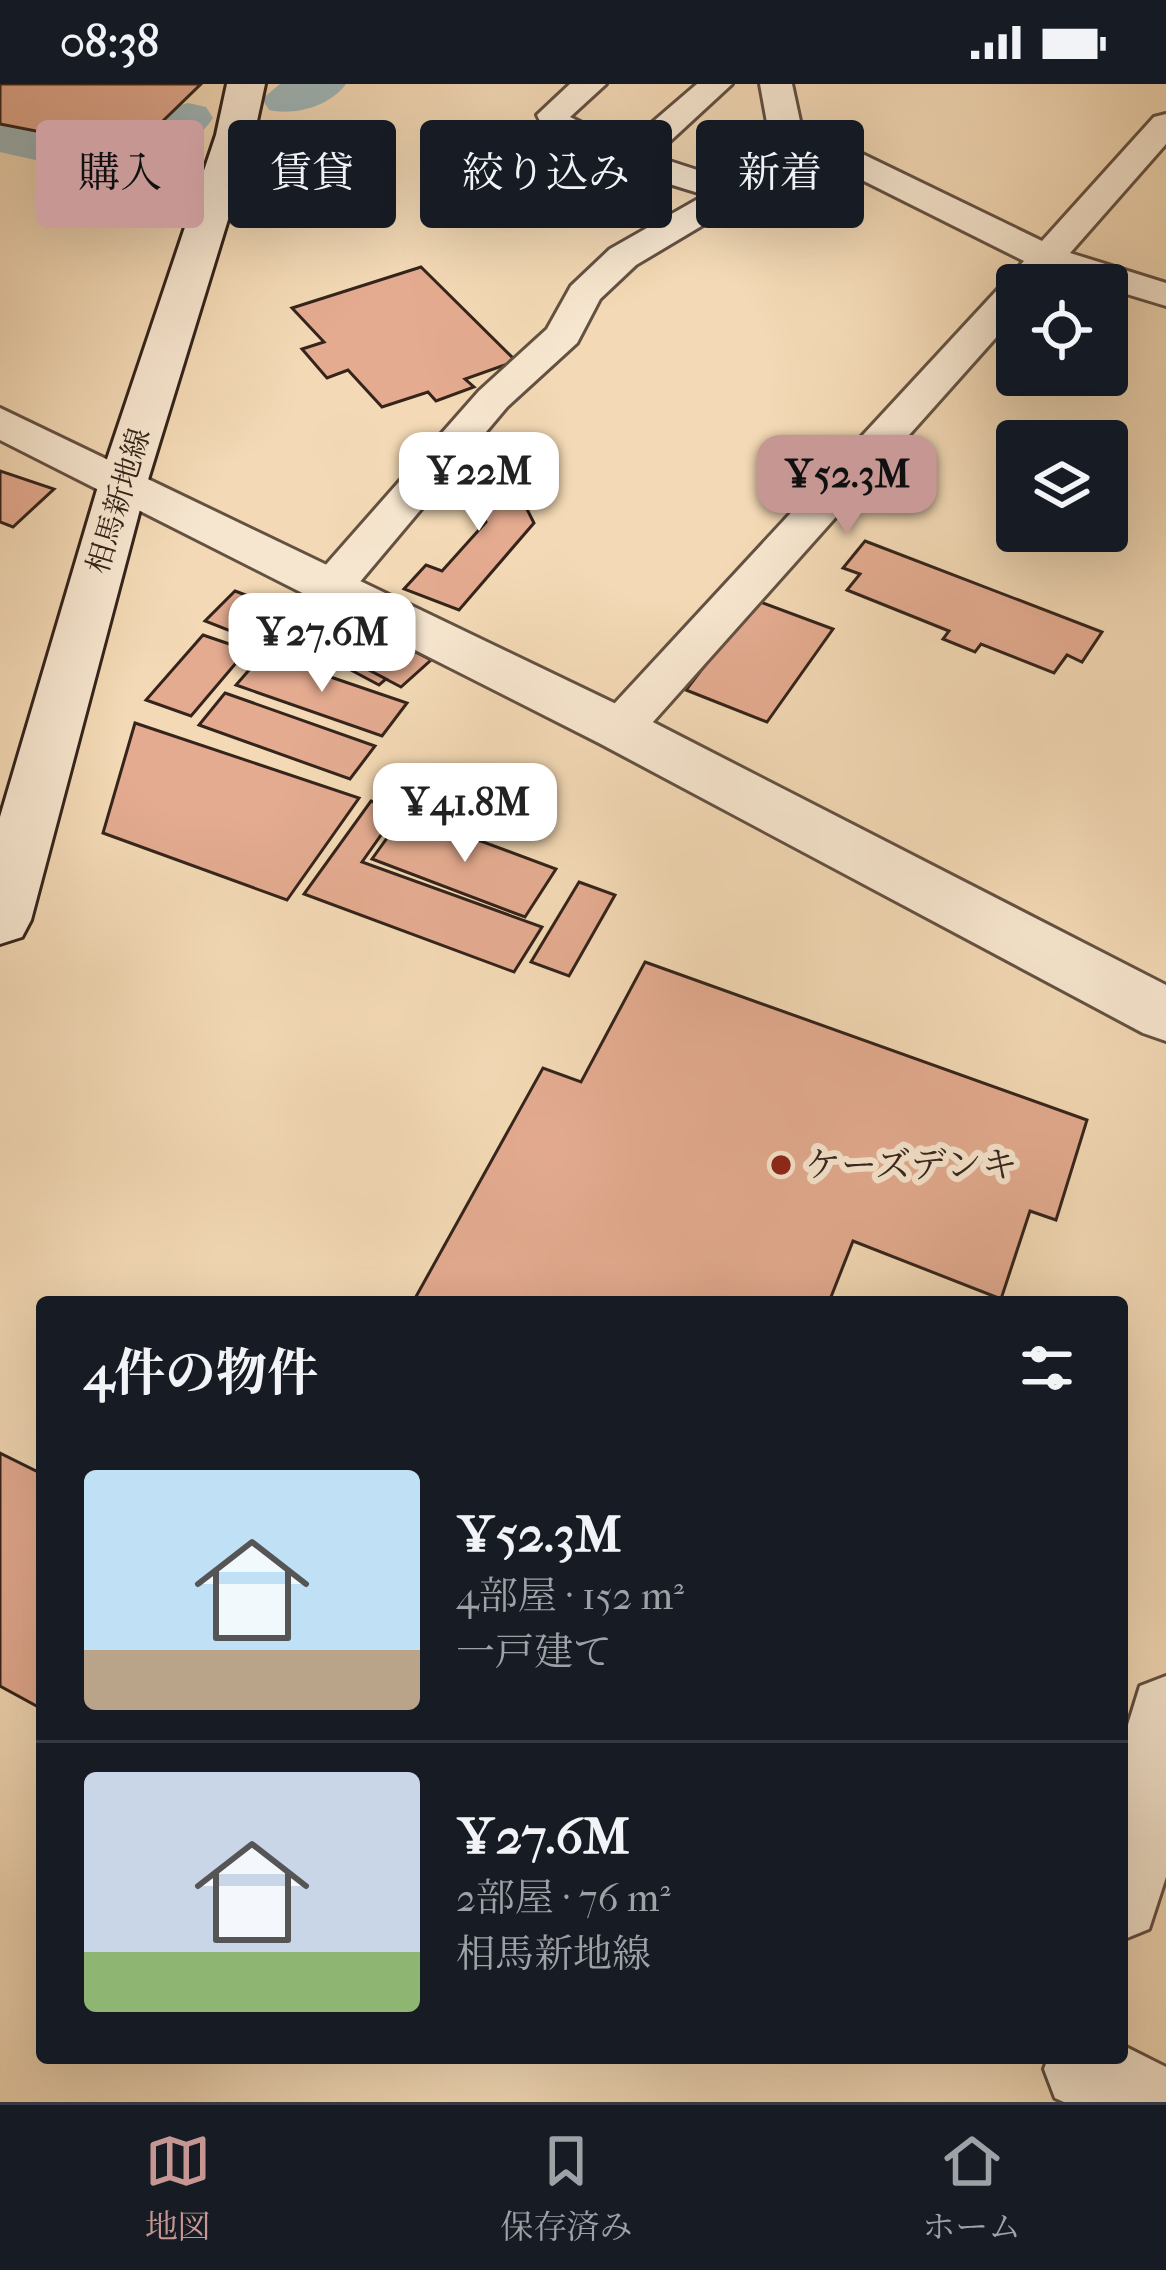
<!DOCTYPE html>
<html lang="ja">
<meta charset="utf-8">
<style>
:root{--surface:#171b24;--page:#20242c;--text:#f1f3f6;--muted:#9ea1a6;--line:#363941;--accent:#c59692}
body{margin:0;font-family:"IM FELL French Canon","Noto Serif JP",serif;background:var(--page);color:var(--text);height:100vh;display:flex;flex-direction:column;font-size:45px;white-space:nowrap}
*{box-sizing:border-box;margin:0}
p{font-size:39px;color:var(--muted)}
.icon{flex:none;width:66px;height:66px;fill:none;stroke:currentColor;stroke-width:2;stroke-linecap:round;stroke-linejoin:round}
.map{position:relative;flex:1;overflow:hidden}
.drawer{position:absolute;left:36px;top:1212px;width:1092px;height:768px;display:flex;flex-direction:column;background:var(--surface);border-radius:12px;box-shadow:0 12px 48px #0002}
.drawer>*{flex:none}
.banner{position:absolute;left:36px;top:36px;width:1095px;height:108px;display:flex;gap:24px}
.buttons{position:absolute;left:996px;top:180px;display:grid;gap:24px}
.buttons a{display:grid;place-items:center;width:132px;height:132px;border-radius:12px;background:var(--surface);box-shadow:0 12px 48px #0002;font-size:60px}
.price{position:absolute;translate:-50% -102px;padding:0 27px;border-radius:24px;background:#fff;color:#222;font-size:39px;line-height:78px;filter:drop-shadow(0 3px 6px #0008)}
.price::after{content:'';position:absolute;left:50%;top:72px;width:36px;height:27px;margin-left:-18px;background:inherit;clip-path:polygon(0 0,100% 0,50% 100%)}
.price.selected{background:var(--accent);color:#111}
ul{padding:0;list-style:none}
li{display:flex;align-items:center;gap:36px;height:300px;padding:0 48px}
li+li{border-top:3px solid var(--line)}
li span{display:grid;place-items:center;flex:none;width:336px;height:240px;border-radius:12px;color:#555}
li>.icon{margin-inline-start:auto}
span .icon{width:144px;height:144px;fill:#fffc;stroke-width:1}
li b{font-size:51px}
h2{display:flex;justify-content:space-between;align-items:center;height:144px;padding:0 48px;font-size:51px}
.pill{padding:0 42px;border-radius:12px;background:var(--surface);box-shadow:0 12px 48px #0002;font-size:42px;line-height:108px}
.pill.selected{background:var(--accent);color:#111}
.status{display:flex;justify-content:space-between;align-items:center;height:84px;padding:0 60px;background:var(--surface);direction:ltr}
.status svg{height:33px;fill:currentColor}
.tabs{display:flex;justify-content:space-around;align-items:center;height:168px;border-top:3px solid var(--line);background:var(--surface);font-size:33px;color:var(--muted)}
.tabs a{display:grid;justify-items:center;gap:6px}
.tabs .selected{color:var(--accent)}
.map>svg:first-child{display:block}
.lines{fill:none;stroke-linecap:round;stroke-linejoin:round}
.river{fill:#a0b7b9;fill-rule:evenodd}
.building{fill:#e4ab90;stroke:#34241b;stroke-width:3}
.minor-casing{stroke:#645142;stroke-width:6}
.tertiary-casing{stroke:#645142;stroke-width:6}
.secondary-casing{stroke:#34241b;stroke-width:6}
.minor{fill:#f7e6cf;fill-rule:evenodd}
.tertiary{fill:#f7e6cf;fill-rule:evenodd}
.secondary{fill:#f7e6cf;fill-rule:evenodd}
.poi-dot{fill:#8f2418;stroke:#f7e6cf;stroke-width:4.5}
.labels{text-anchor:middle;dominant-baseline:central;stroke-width:12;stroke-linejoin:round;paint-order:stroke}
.far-street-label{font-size:30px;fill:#34241b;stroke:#f7e6cf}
.poi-label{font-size:36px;fill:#34241b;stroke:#f7e6cf;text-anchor:start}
</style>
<div class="status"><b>08:38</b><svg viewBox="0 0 49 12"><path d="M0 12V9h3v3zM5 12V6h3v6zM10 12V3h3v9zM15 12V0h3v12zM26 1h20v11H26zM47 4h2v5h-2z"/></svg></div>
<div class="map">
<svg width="1166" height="2018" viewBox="0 0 1166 2018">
<rect width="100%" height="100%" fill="#f3d9b5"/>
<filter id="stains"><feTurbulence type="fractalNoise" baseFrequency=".00167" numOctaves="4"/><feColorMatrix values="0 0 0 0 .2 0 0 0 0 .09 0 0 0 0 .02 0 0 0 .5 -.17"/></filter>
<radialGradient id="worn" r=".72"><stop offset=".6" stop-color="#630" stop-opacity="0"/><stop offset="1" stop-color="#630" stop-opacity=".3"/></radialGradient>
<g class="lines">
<!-- river -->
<g class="river">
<path d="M280,0H346C330,22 295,32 269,26L262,15Z"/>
<path d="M188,19L206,23L213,34C159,112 77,85 0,68V38C31,44 93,65 123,57C146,50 162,25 188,19Z"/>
</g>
</g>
<!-- building -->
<g class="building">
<polygon points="0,0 201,0 133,66 0,40"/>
<polygon points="421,183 516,277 465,295 474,303 436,317 428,308 382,323 348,286 327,294 302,265 324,258 292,224"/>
<polygon points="496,364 534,439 459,526 404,505 426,481 442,487 486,438 458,380 474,377 471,370"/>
<polygon points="0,387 54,405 13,443 0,438"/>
<polygon points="865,457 1102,548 1082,578 1067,571 1054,589 981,560 975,568 943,555 949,547 847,506 860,490 843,484"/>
<polygon points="235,507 301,532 272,563 205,537"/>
<polygon points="755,516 833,545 767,638 686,606"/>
<polygon points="371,545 431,576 401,603 340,571"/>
<polygon points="203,551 247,566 191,632 146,616"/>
<polygon points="263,570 407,619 382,652 236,601"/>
<polygon points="340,571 386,595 379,601 334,577"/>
<polygon points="225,609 375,662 350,695 199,641"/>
<polygon points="135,639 359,714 287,816 103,749"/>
<polygon points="371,717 398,727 362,778 542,843 514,888 304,810"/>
<polygon points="405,729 556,785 525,833 372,775"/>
<polygon points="579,798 615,811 569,892 531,878"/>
<polygon points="645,878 1087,1036 1056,1136 1030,1127 1001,1215 853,1157 829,1218 413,1218 543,984 581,998"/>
<polygon points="0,1369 42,1390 42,1625 0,1602"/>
</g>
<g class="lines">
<!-- minor casing -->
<g class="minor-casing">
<g id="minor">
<path d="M570,0H606L570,33L626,61L697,0H732L654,72L725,95L770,55L760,0H792L803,51L848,63L1042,157L1154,33L1166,30V60L1070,169L1166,199V222L1054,188L1042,201H1017V230L636,657L619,662L602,657L595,645L602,633L1024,177L824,77L794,69L735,122L636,181L600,215L577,259L507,323L348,512L332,517L316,512L310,502L316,492L479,307L547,245L571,202L610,165L705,111C663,97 553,71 537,31Z"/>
<polygon points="1166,1592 1166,1793 1149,1845 1122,1856 1122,1660 1140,1602"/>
<polygon points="1122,1961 1166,1983 1166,2018 1064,2018 1055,2014 1044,1985 1048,1974 1122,1974"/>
</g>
</g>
<!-- tertiary casing -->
<g class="tertiary-casing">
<polygon id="tertiary" points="0,324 639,631 1166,901 1166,957 1143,949 599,659 0,356"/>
</g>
<!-- secondary casing -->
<g class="secondary-casing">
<polygon id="secondary" points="227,0 265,0 254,51 147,399 31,836 22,853 0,860 0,733 99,399 216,51"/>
</g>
<!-- minor -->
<use href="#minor" class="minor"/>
<!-- tertiary -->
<use href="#tertiary" class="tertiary"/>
<!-- secondary -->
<use href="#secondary" class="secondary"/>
</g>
<!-- markers -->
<circle class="poi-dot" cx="781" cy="1081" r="12"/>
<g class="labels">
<!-- far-street labels -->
<g class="far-street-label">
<text transform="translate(119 417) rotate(-73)">相馬新地線</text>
</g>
<!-- poi labels -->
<g class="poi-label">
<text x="805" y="1081">ケーズデンキ</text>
</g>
</g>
<rect width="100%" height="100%" filter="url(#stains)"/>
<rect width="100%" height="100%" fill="url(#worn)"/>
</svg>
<div class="buttons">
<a><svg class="icon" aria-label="locate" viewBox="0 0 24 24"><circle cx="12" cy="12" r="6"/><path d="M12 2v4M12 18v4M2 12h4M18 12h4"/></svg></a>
<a><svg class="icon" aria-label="layers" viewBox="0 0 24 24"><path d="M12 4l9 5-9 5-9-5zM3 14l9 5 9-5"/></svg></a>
</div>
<b class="price" style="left:479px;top:450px">¥22M</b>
<b class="price selected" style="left:847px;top:453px">¥52.3M</b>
<b class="price" style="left:322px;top:611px">¥27.6M</b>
<b class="price" style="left:465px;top:781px">¥41.8M</b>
<div class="banner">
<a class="pill selected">購入</a>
<a class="pill">賃貸</a>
<a class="pill">絞り込み</a>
<a class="pill">新着</a>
</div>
<section class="drawer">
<h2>4件の物件<svg class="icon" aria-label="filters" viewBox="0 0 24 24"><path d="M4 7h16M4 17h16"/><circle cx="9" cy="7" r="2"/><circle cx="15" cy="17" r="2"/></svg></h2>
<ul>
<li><span style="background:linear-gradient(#bfe0f5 75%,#b9a48a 0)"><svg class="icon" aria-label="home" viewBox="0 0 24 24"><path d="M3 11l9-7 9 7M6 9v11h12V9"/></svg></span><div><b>¥52.3M</b><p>4部屋 · 152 m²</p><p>一戸建て</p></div></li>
<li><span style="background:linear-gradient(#c9d6e8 75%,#8fb573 0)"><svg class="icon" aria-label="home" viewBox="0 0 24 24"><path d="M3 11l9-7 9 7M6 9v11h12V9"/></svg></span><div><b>¥27.6M</b><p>2部屋 · 76 m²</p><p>相馬新地線</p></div></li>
</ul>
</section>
</div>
<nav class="tabs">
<a class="selected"><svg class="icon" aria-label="map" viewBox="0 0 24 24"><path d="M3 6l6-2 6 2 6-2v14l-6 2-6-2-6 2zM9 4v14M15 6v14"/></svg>地図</a>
<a><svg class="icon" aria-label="saved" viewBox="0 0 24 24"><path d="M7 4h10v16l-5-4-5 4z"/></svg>保存済み</a>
<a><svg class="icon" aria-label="home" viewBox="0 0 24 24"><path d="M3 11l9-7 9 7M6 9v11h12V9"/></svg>ホーム</a>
</nav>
